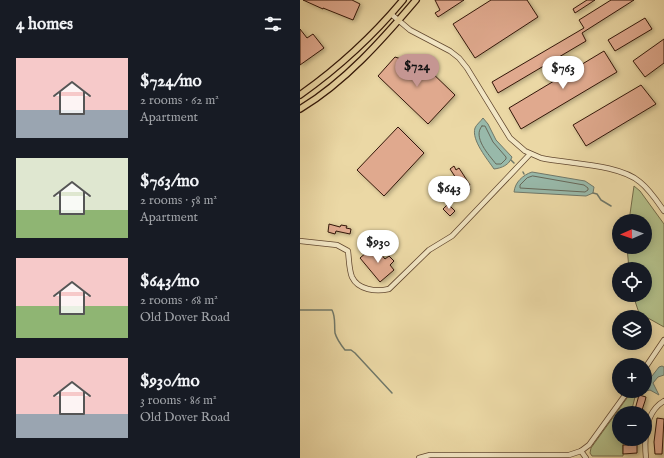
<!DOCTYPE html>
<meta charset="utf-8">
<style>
:root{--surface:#171b24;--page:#242831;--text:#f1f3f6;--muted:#9ea1a6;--accent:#c59692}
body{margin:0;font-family:"IM FELL English",serif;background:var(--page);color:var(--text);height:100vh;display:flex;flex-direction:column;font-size:15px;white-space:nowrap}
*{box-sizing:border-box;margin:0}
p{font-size:13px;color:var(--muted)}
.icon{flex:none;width:22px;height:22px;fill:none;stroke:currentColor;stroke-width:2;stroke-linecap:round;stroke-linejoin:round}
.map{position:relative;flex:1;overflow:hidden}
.details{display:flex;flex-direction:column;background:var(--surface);width:300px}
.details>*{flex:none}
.needle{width:26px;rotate:268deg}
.controls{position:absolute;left:312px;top:214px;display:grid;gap:8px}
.controls a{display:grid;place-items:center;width:40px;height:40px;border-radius:50%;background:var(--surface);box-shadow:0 2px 10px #0003;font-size:20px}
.price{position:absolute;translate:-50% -34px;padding:0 9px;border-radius:14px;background:#fff;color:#222;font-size:13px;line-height:26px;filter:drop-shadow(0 1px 2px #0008)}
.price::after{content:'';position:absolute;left:50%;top:24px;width:12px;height:9px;margin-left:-6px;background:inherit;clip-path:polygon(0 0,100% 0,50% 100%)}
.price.selected{background:var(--accent);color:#111}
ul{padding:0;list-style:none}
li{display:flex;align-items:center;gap:12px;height:100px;padding:0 16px}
li span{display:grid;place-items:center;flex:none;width:112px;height:80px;border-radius:0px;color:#555}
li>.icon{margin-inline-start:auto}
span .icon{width:48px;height:48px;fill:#fffc;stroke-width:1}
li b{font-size:17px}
h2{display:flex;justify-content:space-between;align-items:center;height:48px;padding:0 16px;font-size:17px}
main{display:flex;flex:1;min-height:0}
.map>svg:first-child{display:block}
.green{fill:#b3bf89;stroke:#736b48}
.water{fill:#98b9aa;stroke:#707869}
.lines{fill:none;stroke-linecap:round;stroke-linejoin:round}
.shore{stroke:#666859;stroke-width:1}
.stream{stroke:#707869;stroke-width:1.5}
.building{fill:#e0a98e;stroke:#331708;filter:url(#shadow)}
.minor-casing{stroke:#61472f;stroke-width:6}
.major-casing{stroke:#331708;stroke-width:8}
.minor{stroke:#f2e6c4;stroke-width:4.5}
.major{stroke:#ebd8a5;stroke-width:5.5}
</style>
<main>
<section class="details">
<h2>4 homes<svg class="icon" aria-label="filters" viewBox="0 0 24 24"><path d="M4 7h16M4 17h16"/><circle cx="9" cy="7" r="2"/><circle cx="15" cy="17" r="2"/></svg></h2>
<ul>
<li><span style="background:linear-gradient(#f6c9c9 65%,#9aa5b1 0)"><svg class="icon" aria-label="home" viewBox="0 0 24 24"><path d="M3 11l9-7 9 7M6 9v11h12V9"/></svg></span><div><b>$724/mo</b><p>2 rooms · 62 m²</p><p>Apartment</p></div></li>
<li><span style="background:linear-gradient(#dfe7d0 65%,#8fb573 0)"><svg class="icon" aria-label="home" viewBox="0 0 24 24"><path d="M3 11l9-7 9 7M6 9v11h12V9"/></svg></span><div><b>$763/mo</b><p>2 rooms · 58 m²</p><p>Apartment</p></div></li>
<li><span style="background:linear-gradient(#f6c9c9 60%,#8fb573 0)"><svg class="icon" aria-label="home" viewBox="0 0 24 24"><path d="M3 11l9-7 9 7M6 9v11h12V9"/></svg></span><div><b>$643/mo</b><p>2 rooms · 68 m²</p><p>Old Dover Road</p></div></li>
<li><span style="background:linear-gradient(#f6c9c9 70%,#9aa5b1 0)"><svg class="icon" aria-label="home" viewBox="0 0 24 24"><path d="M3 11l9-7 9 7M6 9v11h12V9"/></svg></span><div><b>$930/mo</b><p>3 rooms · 86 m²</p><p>Old Dover Road</p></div></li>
</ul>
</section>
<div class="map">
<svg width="364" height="458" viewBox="0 0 364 458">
<defs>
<filter id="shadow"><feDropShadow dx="2" dy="1.5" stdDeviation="2" flood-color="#0004"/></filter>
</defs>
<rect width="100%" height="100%" fill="#ebd8a5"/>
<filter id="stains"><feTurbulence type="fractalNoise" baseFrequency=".005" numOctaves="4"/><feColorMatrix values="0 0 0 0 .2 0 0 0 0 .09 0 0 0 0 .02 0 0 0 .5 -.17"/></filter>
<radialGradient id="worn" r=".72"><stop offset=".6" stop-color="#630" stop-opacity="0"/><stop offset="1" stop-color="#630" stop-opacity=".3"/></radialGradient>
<!-- green -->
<g class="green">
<polygon points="334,186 340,191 364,224 364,327 339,313 333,295 345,295 345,269 329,269 327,247 345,247 345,221 329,221"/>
<polygon points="332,391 336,393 331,413 319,413 319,439 328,439 323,440 323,456 292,456 290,453 291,448"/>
</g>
<!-- water -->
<g class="water">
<path d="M183,118L188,124L196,140L212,157C209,165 202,168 194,169C188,160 171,140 175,128C176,125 181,121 183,118Z"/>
<path d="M232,172L285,181L294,187L293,193L286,196L214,192C215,182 223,175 232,172Z"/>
<polygon points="362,366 364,367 364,375 358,377 353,383 359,395 350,390 343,392 345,391 345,385 359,367"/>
</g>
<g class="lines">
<!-- shore -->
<g class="shore">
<path d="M182,126H185L193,142L206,157V159L201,164H196C189,155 172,137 182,126Z"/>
<polygon points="233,176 284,185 288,188 288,190 285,192 220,188 220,185 227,178"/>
</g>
<!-- stream -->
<g class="stream">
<polyline points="211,160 214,163"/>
<polyline points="223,172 224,174"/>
<polyline points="293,193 297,194 301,200 311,206"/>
<path d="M0,310H32C36,318 34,324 35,333C37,340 41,345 45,350H51L55,353L92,393"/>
</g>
</g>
<!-- building -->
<g class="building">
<polygon points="3,0 52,0 60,4 53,20 23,8 23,9"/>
<polygon points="135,0 164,0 138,17 135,13 140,10"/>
<polygon points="191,0 227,0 238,17 175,58 153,24"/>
<polygon points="287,0 295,0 275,13 273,9"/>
<polygon points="311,0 334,0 282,33 286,41 198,93 192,82 284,28 279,20"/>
<polygon points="345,18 352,29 315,51 308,40"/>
<polygon points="0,29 7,38 13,34 24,48 0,65"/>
<polygon points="364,39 364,63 345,77 333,61"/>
<polygon points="304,51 317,72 221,129 209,108"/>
<polygon points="95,57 126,67 155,95 128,124 78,76"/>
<polygon points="341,85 356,104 286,146 273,125"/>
<polygon points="98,127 124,153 84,196 57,170"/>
<polygon points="154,166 156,170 159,168 170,185 168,186 170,190 166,193 150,169"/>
<polygon points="148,204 155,211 150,216 143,209"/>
<polygon points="29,224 40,227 41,225 47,226 46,228 51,229 50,234 36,231 35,234 28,232"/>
<polygon points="74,246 85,259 89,256 94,261 90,265 94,270 80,282 60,258"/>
<polygon points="339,395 346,397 345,401 341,413 334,413"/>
<polygon points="357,418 364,419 362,454 355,454 354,442"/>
<polygon points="329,439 337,439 337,453 323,454 323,445 329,445"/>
</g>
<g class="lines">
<!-- minor casing -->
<g class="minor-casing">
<g id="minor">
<path d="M91,14L110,30L150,51L159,58L167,68L210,138L225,151L241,158C269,164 319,164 340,182C350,190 357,201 364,211"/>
<path d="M0,241L37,245L48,251C49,259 49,270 52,277C58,290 76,292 89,289L129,250L152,236L230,154"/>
<polyline points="345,368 364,340"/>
<polyline points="281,451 286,458"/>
<polyline points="119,458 130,455 269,455 281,451 289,445 328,391"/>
<path d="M346,458C344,438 345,412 364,401"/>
</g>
</g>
<!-- major casing -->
<g class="major-casing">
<g id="major">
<path d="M0,95C38,68 73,36 103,0"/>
<path d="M0,109C45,82 82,40 116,0"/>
</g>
</g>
<!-- minor -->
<use href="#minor" class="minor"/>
<!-- major -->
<use href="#major" class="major"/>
</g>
<rect width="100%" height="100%" filter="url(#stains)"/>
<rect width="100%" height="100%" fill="url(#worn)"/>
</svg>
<div class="controls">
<a><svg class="needle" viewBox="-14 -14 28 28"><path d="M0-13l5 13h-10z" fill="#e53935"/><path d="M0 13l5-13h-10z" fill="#9ea1a6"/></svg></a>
<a><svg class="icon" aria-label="locate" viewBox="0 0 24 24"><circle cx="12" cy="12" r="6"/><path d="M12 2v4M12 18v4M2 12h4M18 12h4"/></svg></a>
<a><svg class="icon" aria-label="layers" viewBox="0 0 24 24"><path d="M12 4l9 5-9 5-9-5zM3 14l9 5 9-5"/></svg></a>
<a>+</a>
<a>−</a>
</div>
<b class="price selected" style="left:117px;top:88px">$724</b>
<b class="price" style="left:263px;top:90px">$763</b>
<b class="price" style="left:149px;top:210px">$643</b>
<b class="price" style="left:78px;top:264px">$930</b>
</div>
</main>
